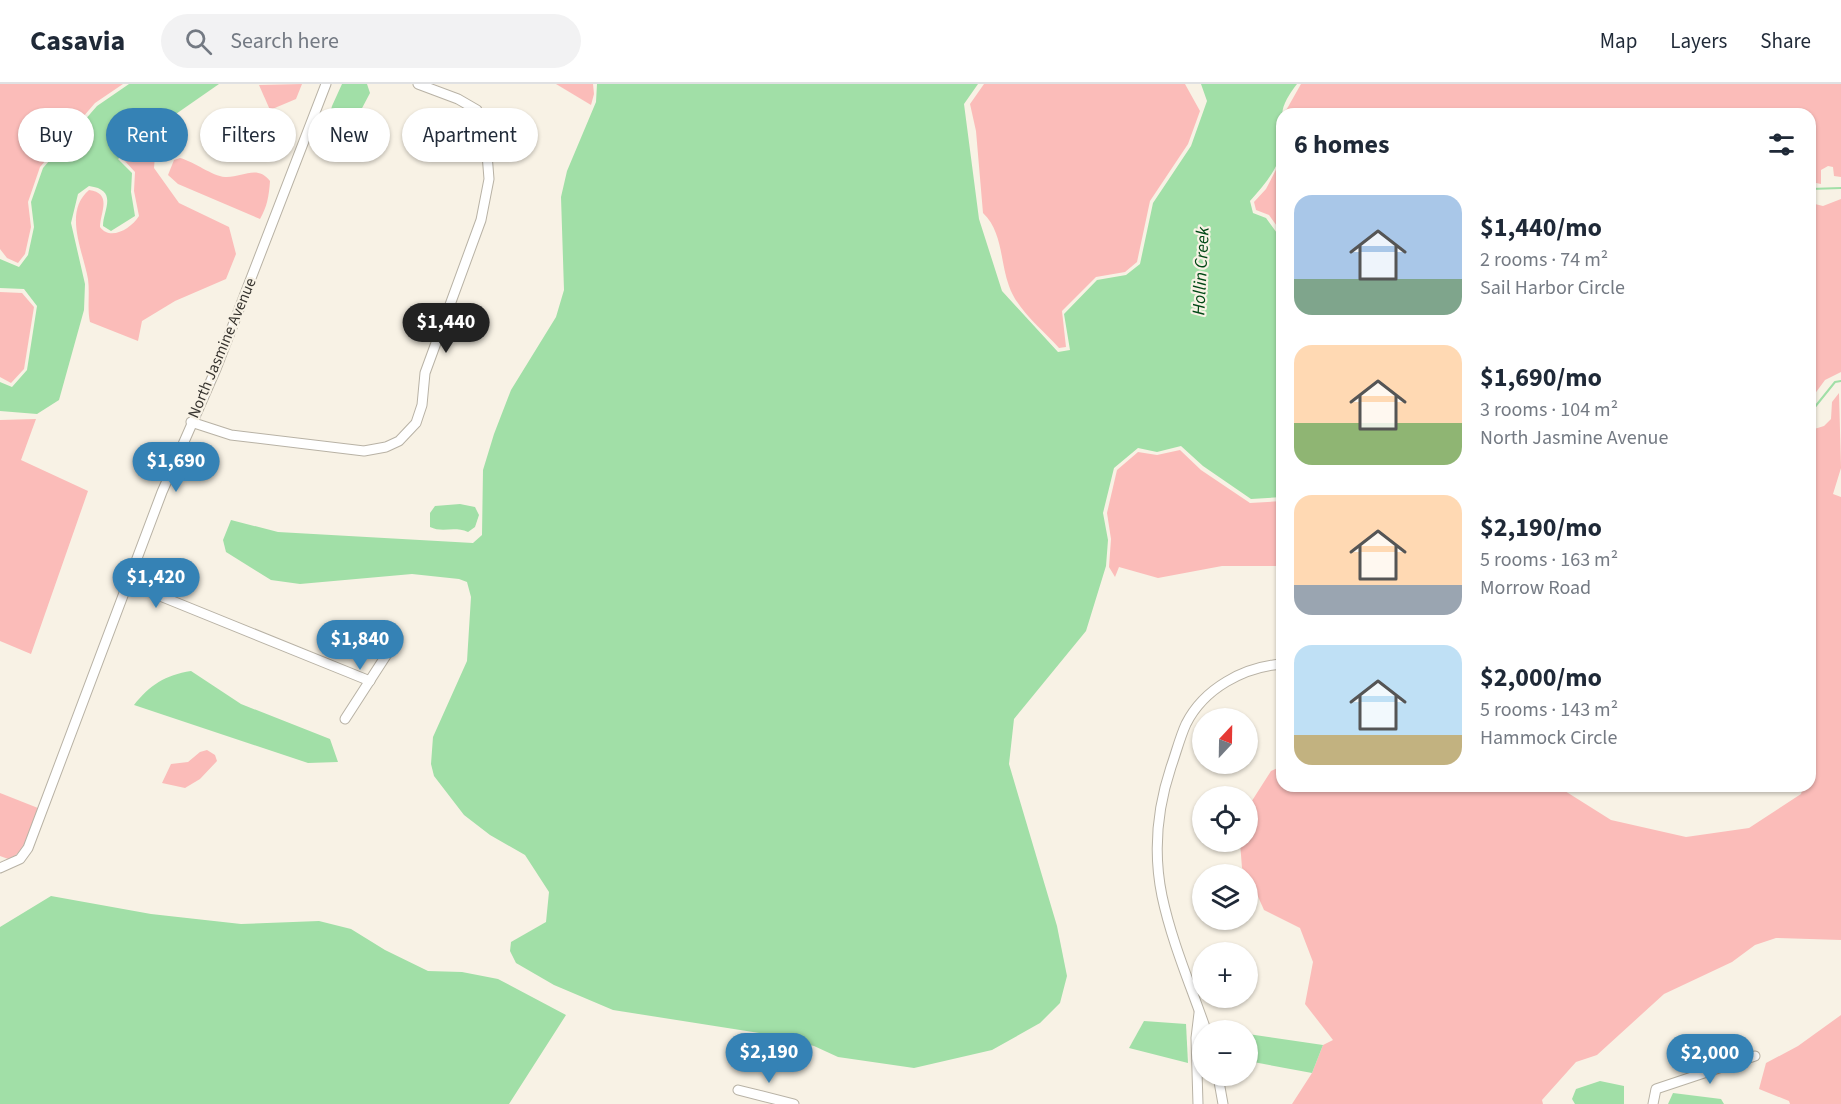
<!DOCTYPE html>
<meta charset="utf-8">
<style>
:root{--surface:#fff;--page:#f2f2f3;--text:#1f2937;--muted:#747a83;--line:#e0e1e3;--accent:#3582b5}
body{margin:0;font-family:"Source Sans 3",sans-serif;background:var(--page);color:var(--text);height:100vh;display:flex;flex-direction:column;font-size:22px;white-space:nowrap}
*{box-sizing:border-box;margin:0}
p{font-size:20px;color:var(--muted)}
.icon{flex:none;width:33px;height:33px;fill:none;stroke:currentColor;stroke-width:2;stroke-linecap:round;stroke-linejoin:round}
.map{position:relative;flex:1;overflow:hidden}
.side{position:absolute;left:1276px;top:24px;width:540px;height:684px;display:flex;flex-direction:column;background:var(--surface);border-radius:18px;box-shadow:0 2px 4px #0004}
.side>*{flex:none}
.top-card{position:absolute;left:18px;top:24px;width:570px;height:54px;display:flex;gap:12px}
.needle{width:39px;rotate:22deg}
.buttons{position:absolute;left:1192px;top:624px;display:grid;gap:12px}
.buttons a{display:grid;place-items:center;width:66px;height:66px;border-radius:50%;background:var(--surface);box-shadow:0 2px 4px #0004;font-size:30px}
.price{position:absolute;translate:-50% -51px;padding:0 14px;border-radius:21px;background:var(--accent);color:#fff;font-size:20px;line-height:39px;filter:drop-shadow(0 2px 3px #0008)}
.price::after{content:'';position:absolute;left:50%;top:36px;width:18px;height:14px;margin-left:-9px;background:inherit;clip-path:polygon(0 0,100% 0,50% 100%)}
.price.current{background:#222;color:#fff}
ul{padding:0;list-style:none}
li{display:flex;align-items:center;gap:18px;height:150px;padding:0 18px}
li span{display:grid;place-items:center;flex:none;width:168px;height:120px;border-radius:18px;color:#555}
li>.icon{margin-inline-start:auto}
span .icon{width:72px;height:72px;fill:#fffc;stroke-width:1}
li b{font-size:26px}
h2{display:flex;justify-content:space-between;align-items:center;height:72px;padding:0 18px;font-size:26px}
.pill{padding:0 21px;border-radius:27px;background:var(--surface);box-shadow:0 2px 4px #0004;font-size:21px;line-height:54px}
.pill.current{background:var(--accent);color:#fff}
header{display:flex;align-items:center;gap:36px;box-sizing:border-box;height:84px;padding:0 30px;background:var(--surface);border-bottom:2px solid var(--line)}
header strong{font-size:28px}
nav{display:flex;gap:33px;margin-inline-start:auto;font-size:21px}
.search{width:420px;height:54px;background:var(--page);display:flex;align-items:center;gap:15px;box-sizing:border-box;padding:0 21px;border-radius:33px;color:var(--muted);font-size:22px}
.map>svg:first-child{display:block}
.green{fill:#fbbcb9}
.water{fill:#a1dfa7}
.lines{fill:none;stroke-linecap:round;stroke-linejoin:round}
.stream{stroke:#a1dfa7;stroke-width:2}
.minor-casing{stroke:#b8b2a5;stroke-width:11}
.minor{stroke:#fff;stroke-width:9}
.labels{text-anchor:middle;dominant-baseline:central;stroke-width:4.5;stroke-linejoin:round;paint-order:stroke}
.street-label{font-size:16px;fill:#383530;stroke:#f8f2e5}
.water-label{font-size:18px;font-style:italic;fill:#004815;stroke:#f8f2e5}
</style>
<header>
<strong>Casavia</strong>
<div class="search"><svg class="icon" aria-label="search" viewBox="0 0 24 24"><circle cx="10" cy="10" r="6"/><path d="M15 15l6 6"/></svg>Search here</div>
<nav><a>Map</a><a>Layers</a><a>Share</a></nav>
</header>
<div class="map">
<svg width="1841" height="1020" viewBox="0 0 1841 1020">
<rect width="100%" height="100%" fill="#f8f2e5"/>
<!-- green -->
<g class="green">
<polygon points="0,0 123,0 95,19 40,83 28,118 31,143 25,170 18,179 7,174 0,165"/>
<polygon points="302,0 296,15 270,26 259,1"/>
<polygon points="556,0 593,0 594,10 591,21"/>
<path d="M984,0H1185L1200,27L1188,60L1150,117L1137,178L1125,188L1096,193L1062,227L1066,263L1059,264C1043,246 1017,226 1009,202C1000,178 1003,148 983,129L976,47L970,20Z"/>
<polygon points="1301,0 1841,0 1841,93 1834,92 1833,83 1828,82 1821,86 1821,100 1811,98 1810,30 1284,30"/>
<path d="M157,47L154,84L179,119L229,143L236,170L226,195L175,217L142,237L138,257L90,238C87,224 90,210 88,195C83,167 63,128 89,106C113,109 100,129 100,143C110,157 131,145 139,132L134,107L135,88L123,75Z"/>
<path d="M180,74C195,78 212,92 225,93C242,94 257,80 270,97C269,112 267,123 260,135L178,100L168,91L174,76Z"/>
<polygon points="1282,74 1282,149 1269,131 1256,126 1254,118 1266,105"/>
<polygon points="1841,115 1841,288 1825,296 1811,315 1811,119 1823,122"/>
<polygon points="0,208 22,209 34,223 24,285 11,299 0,293"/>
<polygon points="1839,309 1841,384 1833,410 1841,413 1841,856 1776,854 1755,861 1732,878 1664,910 1597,971 1576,978 1542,1016 1543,1020 1292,1020 1312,989 1323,961 1333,956 1305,920 1313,878 1300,844 1264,826 1248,790 1242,784 1240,758 1248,758 1248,723 1271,687 1282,682 1282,702 1557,702 1611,736 1686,753 1749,744 1801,710 1803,702 1810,702 1811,346 1824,342 1831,335 1832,318"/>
<polygon points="36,335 21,376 88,407 31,570 0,557 0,336"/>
<polygon points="1180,366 1201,386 1250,419 1282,417 1282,482 1222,482 1158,494 1119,483 1115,493 1109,483 1111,455 1107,429 1117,386 1138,368 1157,371"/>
<polygon points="207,666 215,671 217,677 200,695 185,704 162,699 171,680 188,678 200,668"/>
<polygon points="0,709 38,724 23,764 11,776 0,772"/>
<polygon points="1841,931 1841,1020 1790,1020 1789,1017 1759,1005 1766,979 1798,962"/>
</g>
<!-- water -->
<g class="water">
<path d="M129,0H219L150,48L118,75L132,89L131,108L135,132L111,147L103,142C103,126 119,106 89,102L78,110L71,139L85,200L84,226L59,316L37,330L0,327V298L12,303L27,286L37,222L24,205L0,204V175L19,183L28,171L34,143L31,118L43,84L97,22Z"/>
<polygon points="342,0 367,0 370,9 350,47 351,73 345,76 340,70 326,71 321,62 332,22"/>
<path d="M597,0H978L964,20L979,135L1002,207L1058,268L1070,266L1064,230L1097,196L1126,191L1140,180L1153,119L1191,62L1207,17L1201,0H1297C1270,35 1290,34 1282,66C1278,85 1263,103 1250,117L1253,129L1266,134L1282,156V413L1251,415L1203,382L1181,362L1157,368L1138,364L1114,384L1103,429L1108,456L1106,482L1086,547L1014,635L1009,680L1057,842L1067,892L1060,919L1040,939L992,966L914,984L838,973L814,962L772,951L613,926L554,901L516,879L510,867L511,858L546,838L549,808L525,771L490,751L464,731L434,692L431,680L433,653L467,577L471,513L467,498L459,495L412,490L300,500L271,496L226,468L223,456L231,436L278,448L473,459L482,451L483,386L494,350L511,306L556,233L564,206L561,113L567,87L596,18Z"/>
<path d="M460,420L475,423L479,431L475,443L468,448C454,442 442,449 430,443V429L435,422Z"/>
<path d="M191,587L241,620L330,655L338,678L308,679L134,621C150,601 165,591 191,587Z"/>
<polygon points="51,812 151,830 241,840 319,837 351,845 385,866 428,887 462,888 498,895 566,931 509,1020 0,1020 0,843"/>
<polygon points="1144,937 1186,940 1188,979 1129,964"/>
<polygon points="1248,950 1323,961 1312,989 1248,977"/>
<polygon points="1600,997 1624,1002 1624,1020 1575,1020 1572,1015 1576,1005"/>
<polygon points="1673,1009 1721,1015 1724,1020 1668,1020"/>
</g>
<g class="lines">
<!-- stream -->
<g class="stream">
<polyline points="1810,105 1841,104"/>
<polyline points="1810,329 1835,298 1841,297"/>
</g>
<!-- minor casing -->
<g class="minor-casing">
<g id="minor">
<polyline points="191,338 231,351 364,367 386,363 399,357 416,339 422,321 425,289 481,136 489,95 485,45 477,26 458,15 418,0"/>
<polyline points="128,499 370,597"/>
<polyline points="345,635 398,553"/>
<polyline points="0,784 20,775 28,764 162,408 216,285 326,0"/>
<path d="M1206,946C1191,902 1172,859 1162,812C1153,768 1157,725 1171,683C1176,669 1180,653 1186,640C1204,604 1244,583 1282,580"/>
<polyline points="1218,992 1223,1020"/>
<polyline points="738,1006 794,1020"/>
<polyline points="1198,1020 1196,954 1199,929"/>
<polyline points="1653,1020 1656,1005 1755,972"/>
</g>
</g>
<!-- minor -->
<use href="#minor" class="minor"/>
</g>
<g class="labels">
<!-- street labels -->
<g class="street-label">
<text transform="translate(222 264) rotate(-67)">North Jasmine Avenue</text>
</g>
<!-- water labels -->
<g class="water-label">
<text transform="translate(1201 187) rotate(-87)">Hollin Creek</text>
</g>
</g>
</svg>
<div class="buttons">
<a><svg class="needle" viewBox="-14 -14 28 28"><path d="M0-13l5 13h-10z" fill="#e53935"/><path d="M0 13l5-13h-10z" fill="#747a83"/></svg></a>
<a><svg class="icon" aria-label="locate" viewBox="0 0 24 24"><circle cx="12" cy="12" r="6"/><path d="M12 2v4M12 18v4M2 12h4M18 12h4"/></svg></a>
<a><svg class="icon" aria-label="layers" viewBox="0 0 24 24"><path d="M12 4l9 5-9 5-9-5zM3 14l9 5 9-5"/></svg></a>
<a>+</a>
<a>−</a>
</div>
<b class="price current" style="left:446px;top:270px">$1,440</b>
<b class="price" style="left:176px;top:409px">$1,690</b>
<b class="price" style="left:156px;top:525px">$1,420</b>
<b class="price" style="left:360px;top:587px">$1,840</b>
<b class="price" style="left:769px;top:1000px">$2,190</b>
<b class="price" style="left:1710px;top:1001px">$2,000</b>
<div class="top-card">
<a class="pill">Buy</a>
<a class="pill current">Rent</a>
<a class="pill">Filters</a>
<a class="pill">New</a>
<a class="pill">Apartment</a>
</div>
<section class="side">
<h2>6 homes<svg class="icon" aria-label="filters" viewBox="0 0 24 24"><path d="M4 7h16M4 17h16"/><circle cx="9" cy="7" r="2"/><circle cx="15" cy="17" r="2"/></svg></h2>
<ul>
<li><span style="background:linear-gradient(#a9c7e8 70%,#7fa58c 0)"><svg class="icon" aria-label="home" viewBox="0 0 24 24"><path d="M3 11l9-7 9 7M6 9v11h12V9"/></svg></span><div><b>$1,440/mo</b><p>2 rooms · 74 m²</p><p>Sail Harbor Circle</p></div></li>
<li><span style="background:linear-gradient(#ffd9b3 65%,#8fb573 0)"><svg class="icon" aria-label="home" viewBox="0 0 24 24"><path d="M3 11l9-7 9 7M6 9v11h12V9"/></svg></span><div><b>$1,690/mo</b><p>3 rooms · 104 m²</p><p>North Jasmine Avenue</p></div></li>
<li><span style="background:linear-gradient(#ffd9b3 75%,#9aa5b1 0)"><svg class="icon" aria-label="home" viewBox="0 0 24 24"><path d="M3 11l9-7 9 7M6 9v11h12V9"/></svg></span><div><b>$2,190/mo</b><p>5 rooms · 163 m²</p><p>Morrow Road</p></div></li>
<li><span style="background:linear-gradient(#bfe0f5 75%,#c2b280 0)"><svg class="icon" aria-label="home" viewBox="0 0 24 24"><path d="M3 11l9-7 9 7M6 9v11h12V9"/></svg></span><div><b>$2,000/mo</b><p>5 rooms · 143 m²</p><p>Hammock Circle</p></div></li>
</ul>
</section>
</div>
